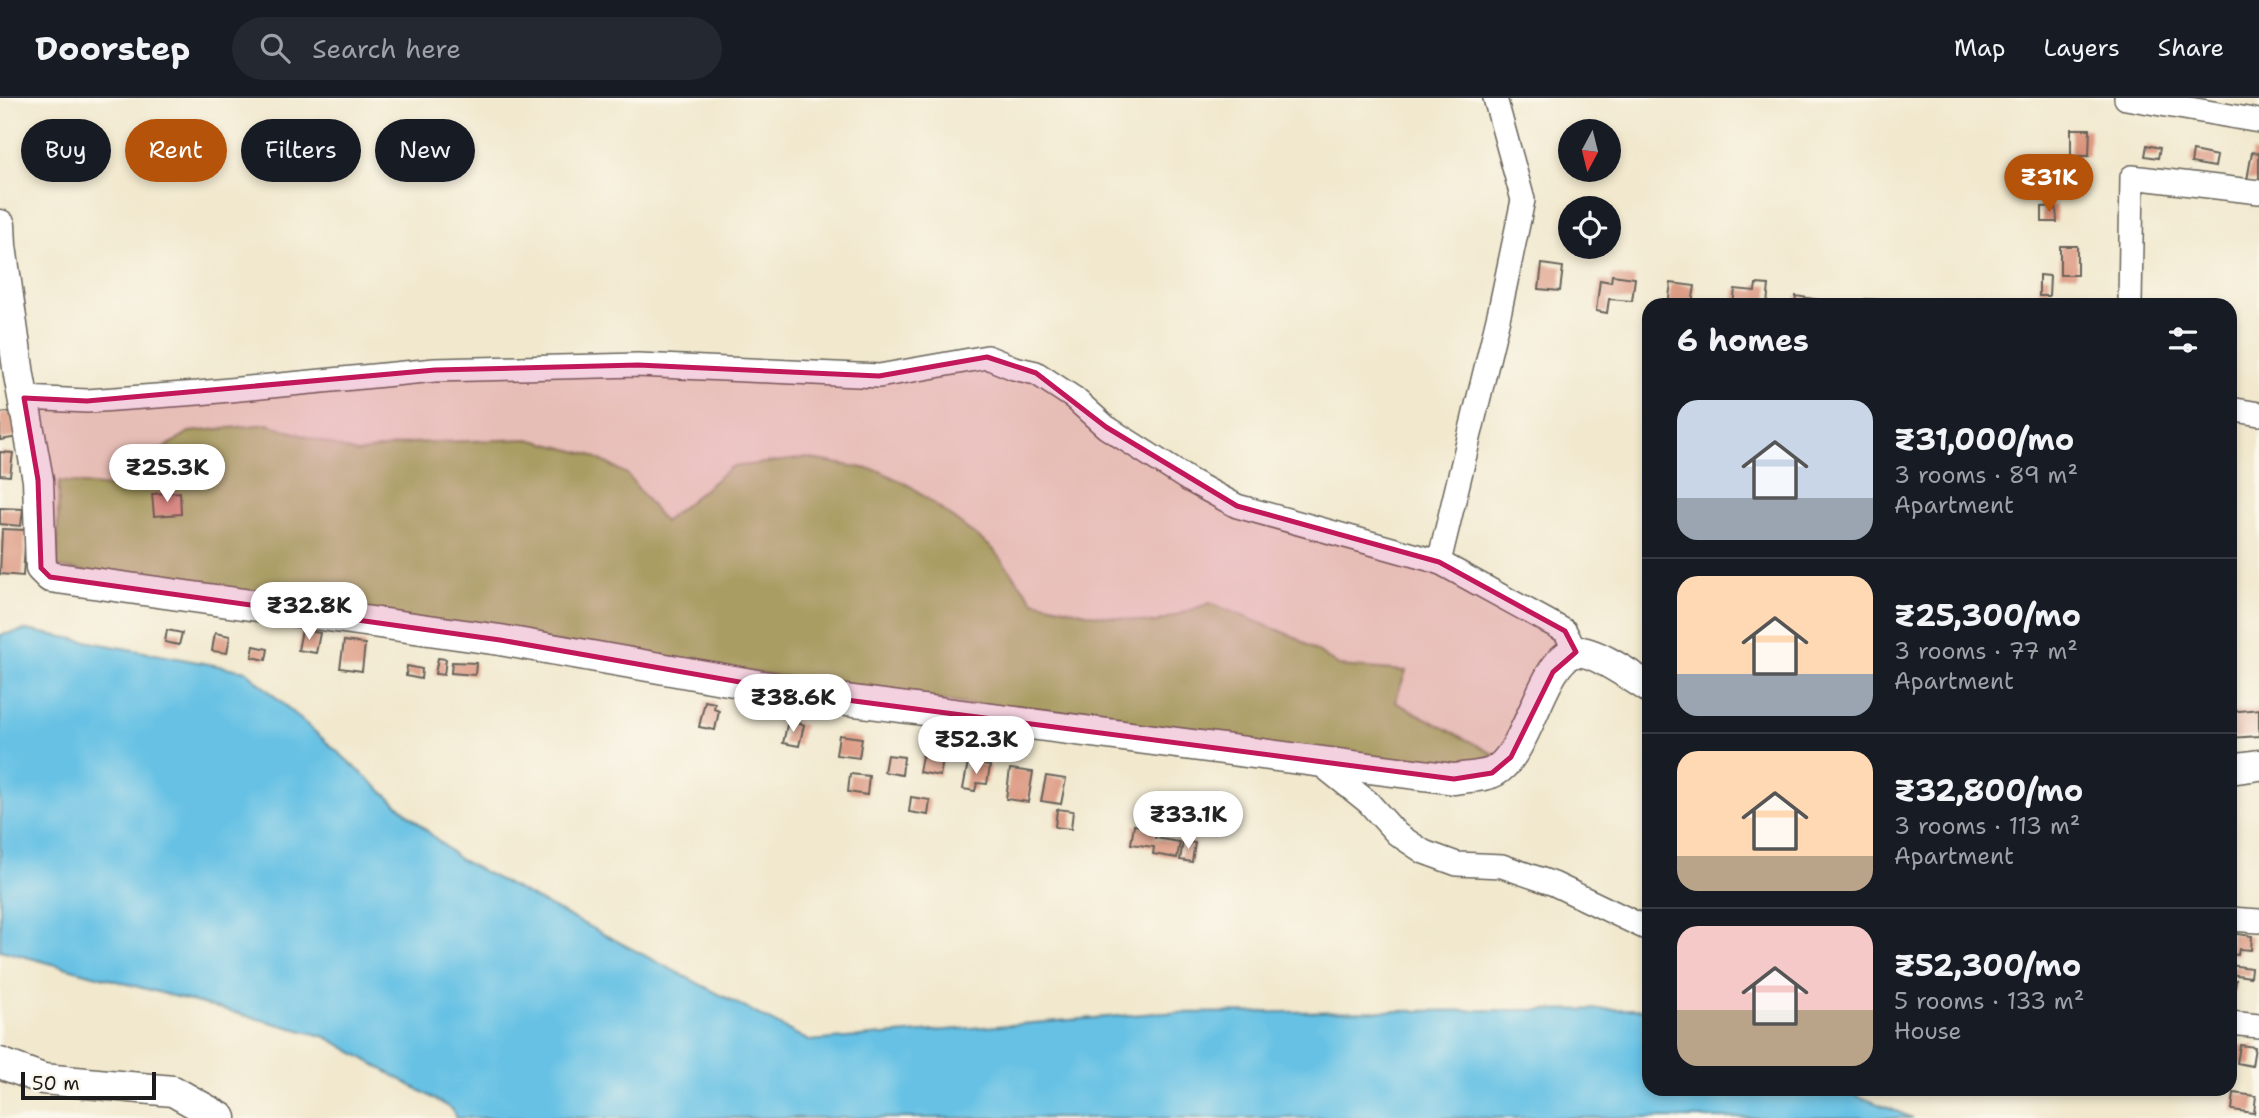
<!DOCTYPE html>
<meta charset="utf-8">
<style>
:root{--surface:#171b24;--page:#242831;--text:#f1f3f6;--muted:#9ea1a6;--line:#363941;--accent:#b45309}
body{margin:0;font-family:"Shantell Sans",sans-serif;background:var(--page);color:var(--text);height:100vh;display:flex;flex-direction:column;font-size:26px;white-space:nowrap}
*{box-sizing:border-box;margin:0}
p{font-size:23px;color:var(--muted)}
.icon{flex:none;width:38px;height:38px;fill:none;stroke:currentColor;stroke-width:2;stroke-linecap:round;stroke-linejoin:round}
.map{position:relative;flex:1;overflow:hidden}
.drawer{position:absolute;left:1642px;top:200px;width:595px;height:798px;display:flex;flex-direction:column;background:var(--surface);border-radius:21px;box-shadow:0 4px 10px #0003}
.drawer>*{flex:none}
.hud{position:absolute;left:21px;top:21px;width:665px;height:63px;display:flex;gap:14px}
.needle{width:46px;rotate:187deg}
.fabs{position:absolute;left:1558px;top:21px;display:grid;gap:14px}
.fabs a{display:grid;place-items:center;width:63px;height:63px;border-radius:50%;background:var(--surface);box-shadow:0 4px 10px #0003;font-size:35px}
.scale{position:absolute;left:21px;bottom:18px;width:135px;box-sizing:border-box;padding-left:7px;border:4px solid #1c1c1c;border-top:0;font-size:19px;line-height:24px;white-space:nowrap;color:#1c1c1c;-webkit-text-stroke:5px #fbf7ec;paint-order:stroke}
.price{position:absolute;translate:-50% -60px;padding:0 16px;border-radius:24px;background:#fff;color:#222;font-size:23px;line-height:46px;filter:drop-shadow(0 2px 4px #0008)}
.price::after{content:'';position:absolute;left:50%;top:42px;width:21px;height:16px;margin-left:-10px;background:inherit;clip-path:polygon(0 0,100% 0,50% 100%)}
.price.selected{background:var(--accent);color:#fff}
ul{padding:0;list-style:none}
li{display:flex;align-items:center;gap:21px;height:175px;padding:0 35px}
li+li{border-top:2px solid var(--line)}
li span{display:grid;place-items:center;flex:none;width:196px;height:140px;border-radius:21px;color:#555}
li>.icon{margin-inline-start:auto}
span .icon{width:84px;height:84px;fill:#fffc;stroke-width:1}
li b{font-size:30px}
h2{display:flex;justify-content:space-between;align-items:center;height:84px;padding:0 35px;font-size:30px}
.chip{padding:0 24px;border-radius:32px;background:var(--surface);box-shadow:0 4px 10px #0003;font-size:24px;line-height:63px}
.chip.selected{background:var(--accent);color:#fff}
header{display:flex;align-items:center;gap:42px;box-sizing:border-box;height:98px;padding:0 35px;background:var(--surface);border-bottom:2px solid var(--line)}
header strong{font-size:33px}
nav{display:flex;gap:38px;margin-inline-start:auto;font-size:24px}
.search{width:490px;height:63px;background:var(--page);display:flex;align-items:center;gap:18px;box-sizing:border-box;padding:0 24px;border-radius:38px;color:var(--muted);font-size:26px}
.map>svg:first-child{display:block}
.green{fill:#a3bf66;stroke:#606e41;stroke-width:2}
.water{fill:#66c1e4;stroke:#416e80;stroke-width:2}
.building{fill:#db957e}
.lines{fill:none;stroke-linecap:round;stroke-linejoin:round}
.minor-casing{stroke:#67635a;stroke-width:26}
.major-casing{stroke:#67635a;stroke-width:33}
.minor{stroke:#fff;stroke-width:23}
.major{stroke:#fff;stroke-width:30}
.marked{fill:#c2185b;fill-opacity:0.2;stroke:#c2185b;stroke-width:5;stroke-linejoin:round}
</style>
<header>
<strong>Doorstep</strong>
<div class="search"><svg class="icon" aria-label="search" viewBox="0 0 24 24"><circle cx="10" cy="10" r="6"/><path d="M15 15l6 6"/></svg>Search here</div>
<nav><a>Map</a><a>Layers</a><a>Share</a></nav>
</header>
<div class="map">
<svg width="2259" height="1020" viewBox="0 0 2259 1020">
<rect width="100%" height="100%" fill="#fbf7ec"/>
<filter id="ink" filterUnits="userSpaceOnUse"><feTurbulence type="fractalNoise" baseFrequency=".0143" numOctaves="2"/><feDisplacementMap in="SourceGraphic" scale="14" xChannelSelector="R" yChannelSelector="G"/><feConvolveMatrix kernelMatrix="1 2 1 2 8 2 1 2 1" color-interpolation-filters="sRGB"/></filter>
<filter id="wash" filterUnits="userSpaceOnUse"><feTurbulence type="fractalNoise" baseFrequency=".00686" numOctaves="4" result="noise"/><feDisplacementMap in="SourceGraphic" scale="28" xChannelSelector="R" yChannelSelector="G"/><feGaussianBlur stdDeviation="1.57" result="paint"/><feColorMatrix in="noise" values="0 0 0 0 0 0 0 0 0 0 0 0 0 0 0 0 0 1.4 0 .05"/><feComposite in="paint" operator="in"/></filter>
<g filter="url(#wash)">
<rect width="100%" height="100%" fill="#f1e8cd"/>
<!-- green -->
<polygon class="green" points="268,326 357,355 410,345 529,341 591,357 627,376 664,424 731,369 806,360 880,373 912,389 992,450 1034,503 1091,516 1154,525 1210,505 1295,539 1339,568 1406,573 1395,604 1494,656 1468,670 1296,656 57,469 59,383 117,390 155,356 189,334"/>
<!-- water -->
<polygon class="water" points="26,532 246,573 459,761 809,943 1157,915 1647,911 1648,990 1841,991 1913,1020 456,1020 452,1011 326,939 0,852 0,537"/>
<g id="blocks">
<!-- building -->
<g class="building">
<polygon points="2071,31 2090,31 2089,58 2071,58"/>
<polygon points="2147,47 2160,50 2158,60 2145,58"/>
<polygon points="2193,53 2217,58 2215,69 2191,65"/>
<polygon points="2252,54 2259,55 2259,84 2247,82"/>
<polygon points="2056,108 2057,124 2042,124 2042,109"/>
<rect x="2060" y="148" width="17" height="29"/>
<polygon points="1542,166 1563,169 1560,193 1539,191"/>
<polygon points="1612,177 1635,180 1632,203 1609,201 1607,215 1596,213 1600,182 1611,184"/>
<polygon points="2039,177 2050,178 2049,198 2039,198"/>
<polygon points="1671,185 1695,188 1692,206 1668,206"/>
<polygon points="1756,186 1769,187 1767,206 1733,206 1735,191 1755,193"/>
<polygon points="1796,198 1820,202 1819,206 1795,206"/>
<polygon points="1865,201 1912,204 1912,206 1864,206"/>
<polygon points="1942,202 1975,205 1975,206 1942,206"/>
<polygon points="16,313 19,339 0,342 0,315"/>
<polygon points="0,354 13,355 10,378 0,377"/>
<polygon points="180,394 181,416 154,418 152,396"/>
<polygon points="0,410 23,411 21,428 0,426"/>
<polygon points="2,431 26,432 23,478 0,476"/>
<polygon points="167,532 182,535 179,547 165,544"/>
<polygon points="302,532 320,535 316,555 298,552"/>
<polygon points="215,535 230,538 227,555 212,553"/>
<polygon points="344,543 365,546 362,573 340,570"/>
<polygon points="254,548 268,551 266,562 252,559"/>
<polygon points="438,560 446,561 444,577 435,576"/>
<polygon points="452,564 476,565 475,577 451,575"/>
<polygon points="407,568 422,571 421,581 406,578"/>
<polygon points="705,603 715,605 714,611 719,613 715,632 699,629"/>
<polygon points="2259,611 2259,638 2230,640 2230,614"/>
<polygon points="788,623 804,627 799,648 783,645"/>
<polygon points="839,637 862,640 859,660 836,657"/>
<polygon points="887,657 904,659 902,677 884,674"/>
<polygon points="922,658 943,662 940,678 919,674"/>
<polygon points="968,664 990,668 987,686 977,685 975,693 963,691"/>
<polygon points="1010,671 1033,674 1028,704 1006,701"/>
<polygon points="850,676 869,678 867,697 848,694"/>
<polygon points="1046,678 1066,681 1061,706 1041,703"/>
<polygon points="911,699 930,702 928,717 909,714"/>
<polygon points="1057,711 1073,713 1071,731 1055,729"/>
<polygon points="1134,727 1157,731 1155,740 1180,744 1177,760 1153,756 1154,749 1131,746"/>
<polygon points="1183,743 1195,745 1192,764 1180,762"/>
<polygon points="2230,835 2252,838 2251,852 2239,851 2238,857 2230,856"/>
<polygon points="2230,867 2251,870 2250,879 2230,876"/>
<polygon points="2230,882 2236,882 2233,907 2230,907"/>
<polygon points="2240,947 2255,949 2252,968 2237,965"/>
<polygon points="2234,995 2256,998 2254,1015 2232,1012"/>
</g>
</g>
</g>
<g filter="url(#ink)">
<use href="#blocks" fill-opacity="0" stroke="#67635a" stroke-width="2"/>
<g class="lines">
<!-- minor casing -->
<g class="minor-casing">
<g id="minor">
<polyline points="1495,0 1523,102 1500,212 1439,464 1565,533 1576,554"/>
<polyline points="2126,0 2259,23"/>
<polyline points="2130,206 2132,79 2259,94"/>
<polyline points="24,300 87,303 198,295 435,272 638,267 879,278 987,259 1014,270 1036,275 1074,300 1106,329 1189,382 1237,408 1439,464"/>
<polyline points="2230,311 2259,316"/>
<polyline points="1318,664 1368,704 1397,736 1424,754 1457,766 1502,768 1554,786 1648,831"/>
<polyline points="2230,821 2259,823"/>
<polyline points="2230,925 2259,928"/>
</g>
</g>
<!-- major casing -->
<g class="major-casing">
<g id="major">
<path d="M0,127L1,148L19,277L38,382L41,470L50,479L500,542L831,600L1454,681C1465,679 1480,679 1491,675C1529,660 1541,560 1576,554C1592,551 1634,580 1648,589"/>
<polyline points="2230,671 2259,667"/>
<polyline points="0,965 43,981 173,993 221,1020"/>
</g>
</g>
<!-- minor -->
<use href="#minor" class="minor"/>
<!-- major -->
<use href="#major" class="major"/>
</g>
</g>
<!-- marked area -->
<path class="marked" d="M987,259L1036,275L1106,329L1237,408L1439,464L1565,533L1576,554L1553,574L1511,659L1492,675L1454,681L831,600L500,542L50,479L41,470L38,382L24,300L87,303L435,272L638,267L879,278Z"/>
</svg>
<div class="fabs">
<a><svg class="needle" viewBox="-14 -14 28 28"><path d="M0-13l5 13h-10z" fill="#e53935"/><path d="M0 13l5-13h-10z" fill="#9ea1a6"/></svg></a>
<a><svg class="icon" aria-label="locate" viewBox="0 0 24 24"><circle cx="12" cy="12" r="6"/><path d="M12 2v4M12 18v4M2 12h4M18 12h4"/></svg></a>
</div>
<div class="scale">50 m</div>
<b class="price selected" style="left:2049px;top:116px">₹31K</b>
<b class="price" style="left:167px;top:406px">₹25.3K</b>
<b class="price" style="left:309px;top:544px">₹32.8K</b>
<b class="price" style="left:793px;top:636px">₹38.6K</b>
<b class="price" style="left:976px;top:678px">₹52.3K</b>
<b class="price" style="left:1188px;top:753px">₹33.1K</b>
<div class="hud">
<a class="chip">Buy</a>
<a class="chip selected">Rent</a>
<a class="chip">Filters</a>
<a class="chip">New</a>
</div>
<section class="drawer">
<h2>6 homes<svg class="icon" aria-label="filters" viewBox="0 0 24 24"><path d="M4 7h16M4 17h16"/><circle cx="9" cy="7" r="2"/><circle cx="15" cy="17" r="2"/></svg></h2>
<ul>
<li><span style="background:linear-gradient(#c9d6e8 70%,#9aa5b1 0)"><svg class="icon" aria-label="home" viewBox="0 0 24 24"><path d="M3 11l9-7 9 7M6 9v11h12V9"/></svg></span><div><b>₹31,000/mo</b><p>3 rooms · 89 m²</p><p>Apartment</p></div></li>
<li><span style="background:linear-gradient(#ffd9b3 70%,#9aa5b1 0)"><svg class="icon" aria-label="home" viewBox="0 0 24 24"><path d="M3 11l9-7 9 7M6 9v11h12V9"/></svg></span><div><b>₹25,300/mo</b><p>3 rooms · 77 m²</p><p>Apartment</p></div></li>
<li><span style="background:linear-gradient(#ffd9b3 75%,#b9a48a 0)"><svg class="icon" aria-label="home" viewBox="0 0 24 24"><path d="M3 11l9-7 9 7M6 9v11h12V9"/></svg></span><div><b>₹32,800/mo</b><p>3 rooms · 113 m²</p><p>Apartment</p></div></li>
<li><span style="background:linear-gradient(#f6c9c9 60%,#b9a48a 0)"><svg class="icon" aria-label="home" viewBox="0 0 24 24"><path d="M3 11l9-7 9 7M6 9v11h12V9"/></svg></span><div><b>₹52,300/mo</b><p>5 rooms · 133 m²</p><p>House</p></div></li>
</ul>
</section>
</div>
